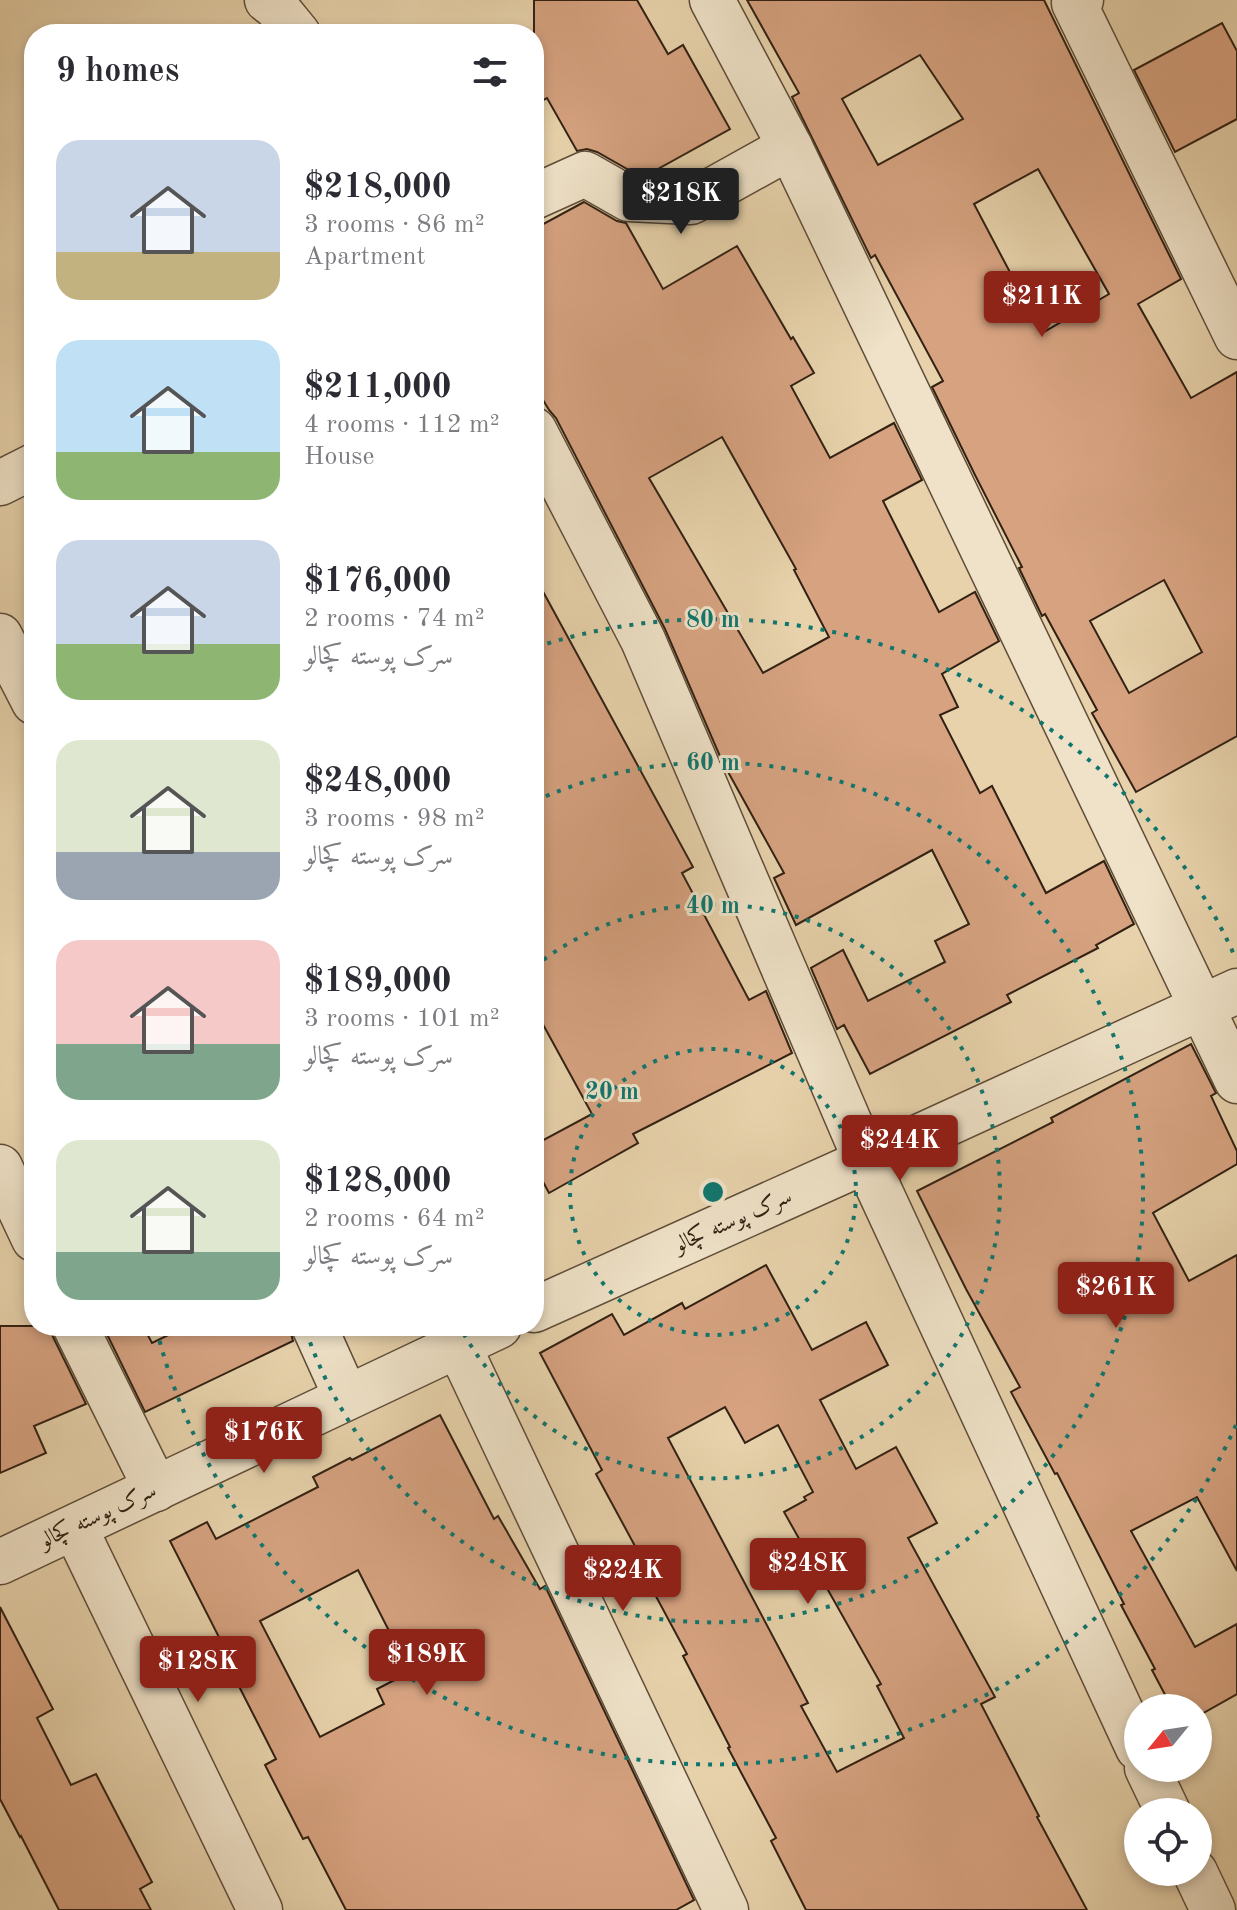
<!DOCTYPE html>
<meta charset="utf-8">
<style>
:root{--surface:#fff;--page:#f2f2f3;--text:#2b2b33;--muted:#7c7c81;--accent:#8f2418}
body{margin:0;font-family:"Old Standard TT",Amiri,serif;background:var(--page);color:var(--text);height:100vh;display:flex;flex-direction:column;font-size:30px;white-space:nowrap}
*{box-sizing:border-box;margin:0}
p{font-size:26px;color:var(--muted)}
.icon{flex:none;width:44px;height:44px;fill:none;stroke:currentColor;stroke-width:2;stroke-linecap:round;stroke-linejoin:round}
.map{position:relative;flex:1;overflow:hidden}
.drawer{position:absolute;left:24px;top:24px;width:520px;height:1312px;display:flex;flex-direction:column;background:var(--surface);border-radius:32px;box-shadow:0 4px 12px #0003}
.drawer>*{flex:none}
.needle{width:52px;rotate:240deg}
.fabs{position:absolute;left:1124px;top:1694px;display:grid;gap:16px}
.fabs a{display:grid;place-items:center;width:88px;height:88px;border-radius:50%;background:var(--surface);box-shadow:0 4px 12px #0003;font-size:40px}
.price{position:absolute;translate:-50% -68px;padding:0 18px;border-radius:8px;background:var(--accent);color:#fff;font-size:26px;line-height:52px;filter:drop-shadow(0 2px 4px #0008)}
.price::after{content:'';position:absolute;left:50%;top:48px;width:24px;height:18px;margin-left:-12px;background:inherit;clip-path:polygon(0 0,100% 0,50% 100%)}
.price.active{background:#222;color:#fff}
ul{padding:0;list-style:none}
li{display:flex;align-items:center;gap:24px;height:200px;padding:0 32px}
li span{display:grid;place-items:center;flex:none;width:224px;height:160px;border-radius:24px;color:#555}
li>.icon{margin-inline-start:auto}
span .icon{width:96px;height:96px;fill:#fffc;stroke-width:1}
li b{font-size:34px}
h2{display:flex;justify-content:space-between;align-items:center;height:96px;padding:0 32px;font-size:34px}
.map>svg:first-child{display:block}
.building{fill:#d6a280;stroke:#322113;stroke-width:2;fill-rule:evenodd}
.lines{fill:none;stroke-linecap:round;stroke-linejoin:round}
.street-casing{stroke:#5f4d39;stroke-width:47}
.street{stroke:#efe2c8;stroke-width:44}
.ring{fill:none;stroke:#0f766e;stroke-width:4;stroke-dasharray:4 8}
.labels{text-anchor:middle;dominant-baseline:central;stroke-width:6;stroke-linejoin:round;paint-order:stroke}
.street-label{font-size:22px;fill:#322113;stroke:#efe2c8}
.centre{fill:#0f766e;stroke:#efe2c8;stroke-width:4}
.ring-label{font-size:24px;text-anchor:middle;font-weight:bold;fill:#0f766e;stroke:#efe2c8;stroke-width:6;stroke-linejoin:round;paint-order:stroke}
</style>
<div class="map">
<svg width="1237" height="1910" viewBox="0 0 1237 1910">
<rect width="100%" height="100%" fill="#e7d2ab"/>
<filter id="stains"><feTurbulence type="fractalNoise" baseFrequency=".0025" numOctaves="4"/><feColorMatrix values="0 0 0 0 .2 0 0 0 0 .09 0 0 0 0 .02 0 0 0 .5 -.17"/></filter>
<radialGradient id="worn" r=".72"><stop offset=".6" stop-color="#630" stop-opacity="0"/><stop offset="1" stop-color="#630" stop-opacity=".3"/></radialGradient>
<!-- building -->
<g class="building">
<polygon points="534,0 637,0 668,54 683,45 730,129 647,175 636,174 597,152 587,149 577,151 547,98 534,105"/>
<path d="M747,0H1044L1181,279L1138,304L1191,398L1237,372V736L1136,792L1092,713L1097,710L1045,614L1042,616L1019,568L1022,567L975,475L932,387L943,381L875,255L871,258L792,97L799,93ZM920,55L963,119L878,165L842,99ZM1038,169L1109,294L1042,333L974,204ZM1164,580L1202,652L1129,693L1090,621Z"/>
<polygon points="1222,23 1237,51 1237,119 1175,152 1134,70"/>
<path d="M584,202L617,221L626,223L663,289L737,246L791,339L793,337L814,373L791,386L830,458L894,423L922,480L883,501L939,612L975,592L999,641L942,674L958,707L940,715L980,793L992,786L1046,893L1104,861L1134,924L1096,945L1098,948L1007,995L1011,1002L870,1074L844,1025L837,1029L811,968L843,950L868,1001L945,962L935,941L969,924L932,850L796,925L774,878L784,873L722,761L665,629L556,418L549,410L534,385V229ZM722,437L796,569L794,570L829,637L763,673L649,478Z"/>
<polygon points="534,575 693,867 682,873 749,1000 766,991 792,1053 633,1134 638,1143 549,1193 534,1165 534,1145 592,1114 534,1008"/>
<polygon points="1191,1044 1216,1093 1211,1096 1237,1151 1237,1164 1153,1213 1189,1281 1237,1255 1237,1571 1197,1497 1131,1531 1195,1647 1237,1624 1237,1694 1198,1716 1198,1708 1172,1708 1152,1670 1155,1669 1121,1605 1124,1604 1057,1473 1055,1474 1011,1392 1020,1387 966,1289 917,1191 1053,1122 1051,1118"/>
<path d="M766,1265L812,1350L866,1322L888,1365L820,1400L856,1469L896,1447L937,1523L908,1538L995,1697L981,1704L1039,1816L1037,1817L1087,1910H806L771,1841L776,1838L728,1748L730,1747L683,1656L687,1654L637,1561L642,1559L596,1474L602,1470L540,1353L612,1314L624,1335L682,1303L685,1309ZM725,1407L745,1443L778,1425L813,1492L804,1497L806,1500L784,1512L881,1684L877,1686L904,1738L837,1772L801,1706L808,1703L668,1438Z"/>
<polygon points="0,1326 50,1326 53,1337 86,1404 34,1426 46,1453 0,1473"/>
<polygon points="103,1326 143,1326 152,1343 187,1326 289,1326 293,1341 145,1412"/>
<path d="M440,1415L494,1519L498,1516L540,1589L545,1586L694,1900L676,1910H346L308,1837L303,1839L265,1765L276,1759L219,1647L223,1645L170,1541L207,1522L216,1539L318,1487L313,1477L350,1458L352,1460ZM358,1570L410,1672L377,1689L384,1704L320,1737L260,1621Z"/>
<polygon points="0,1607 53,1709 37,1718 71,1785 96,1774 152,1882 140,1889 151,1910 59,1910 21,1836 20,1837 0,1799"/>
</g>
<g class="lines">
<!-- street casing -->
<g class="street-casing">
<g id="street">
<polyline points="267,0 276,7 298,34"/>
<polyline points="712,0 790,147 1237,1081"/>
<polyline points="1081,0 1074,3 1237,337"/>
<polyline points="534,197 585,174 629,199 691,202 790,147"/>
<polyline points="534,430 643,640 866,1161 1138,1748"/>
<polyline points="0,483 34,466"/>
<polyline points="0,636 34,702"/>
<polyline points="0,1167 34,1239"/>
<polyline points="534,1310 866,1161 1237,991"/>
<polyline points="75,1326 156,1489"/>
<polyline points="314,1326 346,1397"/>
<polyline points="458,1345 726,1910"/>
<polyline points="75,1528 260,1910"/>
<polyline points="0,1562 499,1326"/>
<polyline points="1147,1768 1168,1812"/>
<polyline points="1195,1872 1213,1910"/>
</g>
</g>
<!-- street -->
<use href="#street" class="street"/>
</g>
<!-- distance rings -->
<g class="ring">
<circle cx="713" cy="1192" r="143"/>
<path d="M534 967A287 287 0 1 1 460 1327"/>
<path d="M535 801A430 430 0 1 1 305 1328"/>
<path d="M1236 1425A573 573 0 0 1 157 1331M536 647A573 573 0 0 1 1236 959"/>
</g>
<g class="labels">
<!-- street labels -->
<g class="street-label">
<text transform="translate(733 1221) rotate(-24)">سرک پوسته کچالو</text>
<text transform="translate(98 1516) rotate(-25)">سرک پوسته کچالو</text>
</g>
</g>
<circle cx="713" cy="1192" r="12" class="centre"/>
<g class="ring-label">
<text x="713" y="627">80 m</text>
<text x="713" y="770">60 m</text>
<text x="713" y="913">40 m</text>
<text x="612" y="1099">20 m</text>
</g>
<rect width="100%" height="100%" filter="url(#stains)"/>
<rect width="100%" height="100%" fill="url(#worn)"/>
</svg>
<div class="fabs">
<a><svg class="needle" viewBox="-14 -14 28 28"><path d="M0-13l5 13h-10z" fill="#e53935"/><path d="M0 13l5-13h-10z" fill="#7c7c81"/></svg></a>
<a><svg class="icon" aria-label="locate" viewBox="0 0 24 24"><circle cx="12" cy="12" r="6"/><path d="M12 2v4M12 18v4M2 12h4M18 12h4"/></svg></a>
</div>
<b class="price active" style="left:681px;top:236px">$218K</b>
<b class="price" style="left:1042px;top:339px">$211K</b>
<b class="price" style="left:900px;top:1183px">$244K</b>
<b class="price" style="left:1116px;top:1330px">$261K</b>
<b class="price" style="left:264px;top:1475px">$176K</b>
<b class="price" style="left:808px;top:1606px">$248K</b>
<b class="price" style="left:623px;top:1613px">$224K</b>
<b class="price" style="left:427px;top:1697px">$189K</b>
<b class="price" style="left:198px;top:1704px">$128K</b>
<section class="drawer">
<h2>9 homes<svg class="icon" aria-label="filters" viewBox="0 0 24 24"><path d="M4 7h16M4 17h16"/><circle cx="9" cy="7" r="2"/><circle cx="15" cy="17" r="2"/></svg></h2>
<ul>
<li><span style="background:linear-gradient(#c9d6e8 70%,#c2b280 0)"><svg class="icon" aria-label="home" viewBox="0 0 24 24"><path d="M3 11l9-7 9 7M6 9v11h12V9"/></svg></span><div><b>$218,000</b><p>3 rooms · 86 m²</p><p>Apartment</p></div></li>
<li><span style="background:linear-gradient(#bfe0f5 70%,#8fb573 0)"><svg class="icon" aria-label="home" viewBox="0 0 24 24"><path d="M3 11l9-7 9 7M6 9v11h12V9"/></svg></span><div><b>$211,000</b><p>4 rooms · 112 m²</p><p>House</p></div></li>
<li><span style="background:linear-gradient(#c9d6e8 65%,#8fb573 0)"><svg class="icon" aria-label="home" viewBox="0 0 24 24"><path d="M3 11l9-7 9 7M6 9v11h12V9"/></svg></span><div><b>$176,000</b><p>2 rooms · 74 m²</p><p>سرک پوسته کچالو</p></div></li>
<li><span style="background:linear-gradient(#dfe7d0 70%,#9aa5b1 0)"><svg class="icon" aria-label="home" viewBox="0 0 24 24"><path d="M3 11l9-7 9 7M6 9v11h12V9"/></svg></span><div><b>$248,000</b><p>3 rooms · 98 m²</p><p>سرک پوسته کچالو</p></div></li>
<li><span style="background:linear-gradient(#f6c9c9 65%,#7fa58c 0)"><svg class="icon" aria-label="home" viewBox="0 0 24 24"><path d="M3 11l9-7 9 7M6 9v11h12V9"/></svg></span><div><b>$189,000</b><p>3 rooms · 101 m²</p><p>سرک پوسته کچالو</p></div></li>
<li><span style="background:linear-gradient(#dfe7d0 70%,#7fa58c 0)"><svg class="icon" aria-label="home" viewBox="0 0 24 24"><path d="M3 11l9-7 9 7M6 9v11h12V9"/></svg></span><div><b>$128,000</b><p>2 rooms · 64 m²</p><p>سرک پوسته کچالو</p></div></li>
</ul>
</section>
</div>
